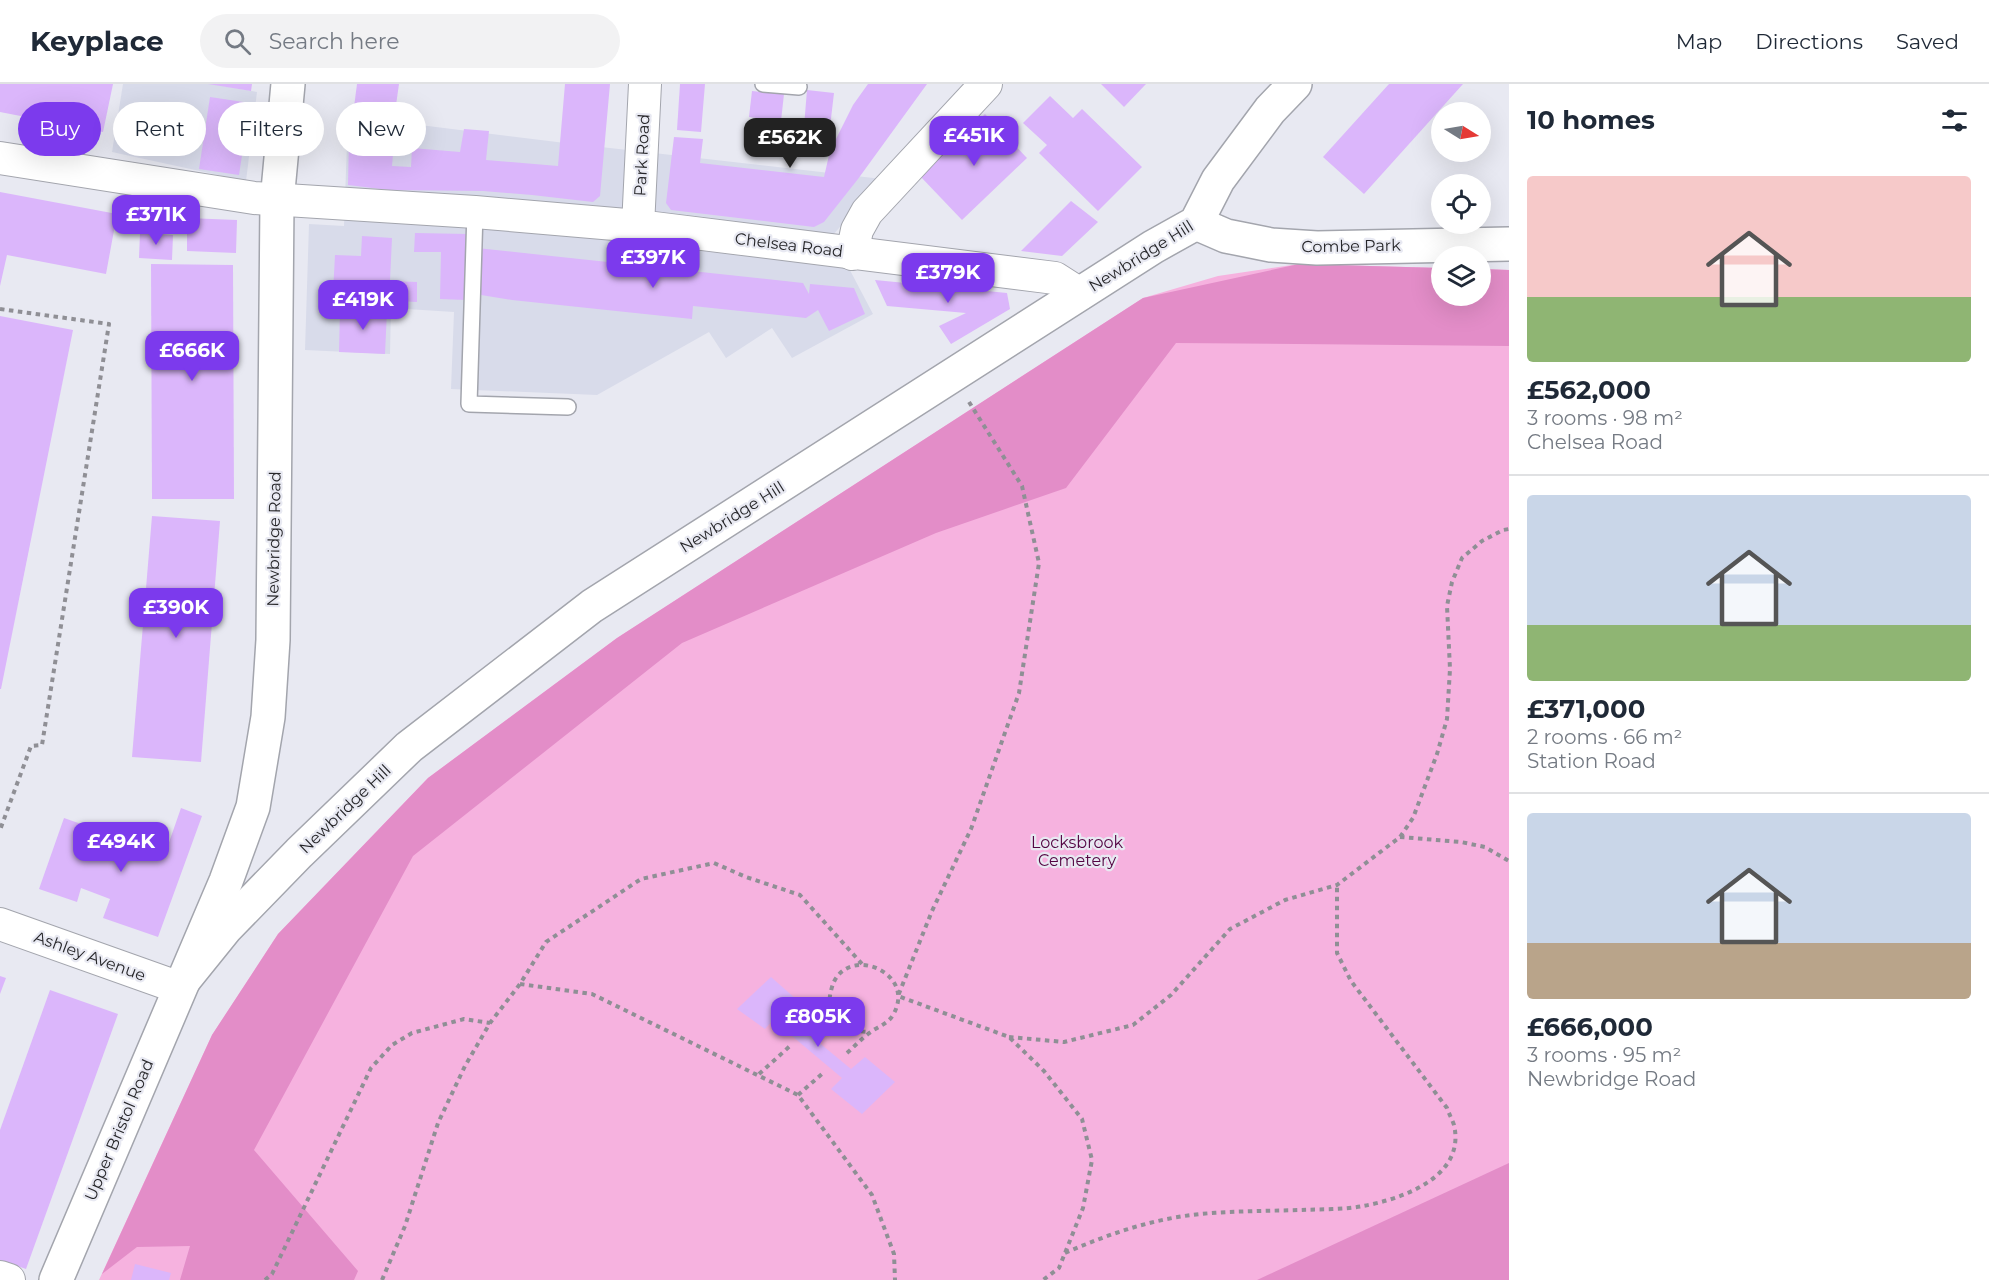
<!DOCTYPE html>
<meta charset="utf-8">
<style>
:root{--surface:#fff;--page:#f2f2f3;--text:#1f2937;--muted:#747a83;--line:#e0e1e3;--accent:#7c3aed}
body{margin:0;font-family:Montserrat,sans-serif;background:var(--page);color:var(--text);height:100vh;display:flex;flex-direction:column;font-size:22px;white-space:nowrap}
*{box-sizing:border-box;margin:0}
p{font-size:20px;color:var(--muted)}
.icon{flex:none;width:33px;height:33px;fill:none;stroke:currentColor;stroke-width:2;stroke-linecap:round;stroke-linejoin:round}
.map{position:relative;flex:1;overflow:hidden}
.details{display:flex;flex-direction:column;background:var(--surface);width:480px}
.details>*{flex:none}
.guide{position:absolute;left:18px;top:18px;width:570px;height:54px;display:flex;gap:12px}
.needle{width:39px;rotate:101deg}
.buttons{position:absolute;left:1431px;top:18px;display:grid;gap:12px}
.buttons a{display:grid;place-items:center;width:60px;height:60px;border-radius:50%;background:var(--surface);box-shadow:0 6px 24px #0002;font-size:30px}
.price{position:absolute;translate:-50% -51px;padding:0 14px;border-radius:12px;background:var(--accent);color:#fff;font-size:20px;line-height:39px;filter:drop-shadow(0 2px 3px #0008)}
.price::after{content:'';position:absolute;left:50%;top:36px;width:18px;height:14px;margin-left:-9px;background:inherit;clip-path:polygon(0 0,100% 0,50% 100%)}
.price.selected{background:#222;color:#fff}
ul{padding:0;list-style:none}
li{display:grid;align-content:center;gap:12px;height:318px;padding:0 18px}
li+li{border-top:2px solid var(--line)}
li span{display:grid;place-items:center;height:186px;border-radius:6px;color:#555}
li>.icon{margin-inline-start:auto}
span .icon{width:108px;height:108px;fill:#fffc;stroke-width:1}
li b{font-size:26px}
h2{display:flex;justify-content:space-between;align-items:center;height:72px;padding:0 18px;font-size:26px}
.pill{padding:0 21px;border-radius:27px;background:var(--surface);box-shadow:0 6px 24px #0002;font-size:21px;line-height:54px}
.pill.selected{background:var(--accent);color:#fff}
header{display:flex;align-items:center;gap:36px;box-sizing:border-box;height:84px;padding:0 30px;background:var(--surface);border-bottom:2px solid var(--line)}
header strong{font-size:28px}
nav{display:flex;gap:33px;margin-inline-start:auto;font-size:21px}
.search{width:420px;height:54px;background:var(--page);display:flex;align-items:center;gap:15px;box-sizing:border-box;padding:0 21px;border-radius:33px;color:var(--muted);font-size:22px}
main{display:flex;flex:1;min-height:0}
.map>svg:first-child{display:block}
.built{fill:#d8dbea}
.green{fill:#f6b2df}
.forest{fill:#e38dc8}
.building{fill:#dbb6fb}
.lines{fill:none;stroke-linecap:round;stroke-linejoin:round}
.service-casing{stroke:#a3a5ad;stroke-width:18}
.minor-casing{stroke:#a3a5ad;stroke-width:34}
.tertiary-casing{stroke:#a3a5ad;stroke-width:36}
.primary-casing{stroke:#a3a5ad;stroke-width:36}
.path{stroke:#8f8f95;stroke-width:4;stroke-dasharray:4.5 4.5;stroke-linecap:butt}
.service{stroke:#fff;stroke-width:15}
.minor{stroke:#fff;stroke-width:32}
.tertiary{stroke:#fff;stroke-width:33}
.primary{stroke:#fff;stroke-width:33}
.labels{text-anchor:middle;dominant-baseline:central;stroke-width:4.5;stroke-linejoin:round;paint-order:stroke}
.street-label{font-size:16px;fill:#262629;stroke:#e8e9f2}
.park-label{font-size:16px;fill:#540543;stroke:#e8e9f2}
</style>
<header>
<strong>Keyplace</strong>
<div class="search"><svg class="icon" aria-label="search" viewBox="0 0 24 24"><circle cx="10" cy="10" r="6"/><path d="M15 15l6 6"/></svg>Search here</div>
<nav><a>Map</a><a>Directions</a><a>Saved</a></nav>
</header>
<main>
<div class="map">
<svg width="1509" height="1196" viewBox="0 0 1509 1196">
<rect width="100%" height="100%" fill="#e8e9f2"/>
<!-- built -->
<g class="built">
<polygon points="123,0 212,0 257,8 246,97 112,68"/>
<polygon points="348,32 557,58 882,95 832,152 873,230 792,274 772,244 726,274 709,248 597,311 451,305 454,228 391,224 390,270 305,266 309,140 344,142"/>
</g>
<!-- green -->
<polygon class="green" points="1299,180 1441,184 1442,212 1480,212 1481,185 1509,186 1509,1196 99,1196 212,951 278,850 428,694 617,554 1143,214 1218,192"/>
<!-- forest -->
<g class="forest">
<polygon points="1299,180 1441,184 1442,212 1480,212 1481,185 1509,186 1509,262 1176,259 1066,404 936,449 682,559 413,772 254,1066 358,1187 354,1196 180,1196 190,1162 137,1163 102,1190 212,951 278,850 428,694 617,554 1143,214"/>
<polygon points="1509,1079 1509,1196 1257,1196"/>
</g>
<!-- building -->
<g class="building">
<polygon points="0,0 113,0 103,48 0,28"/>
<polygon points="208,0 252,0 251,7"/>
<polygon points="357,0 399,0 395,28 354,23"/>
<polygon points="565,0 610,0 600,112 593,118 532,111 483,107 389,106 348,101 349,53 394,58 392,82 411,83 412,64 460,68 464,45 489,47 486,76 558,82"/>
<polygon points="680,0 705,0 701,48 677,46"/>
<polygon points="868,0 927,0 858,95 824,138 814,143 671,126 666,119 674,53 703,55 700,79 824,93 830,67 853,21"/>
<polygon points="1101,0 1146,0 1124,23"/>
<polygon points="1389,0 1463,0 1364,110 1323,73"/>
<polygon points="807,6 834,9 830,43 822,42 820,67 802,67"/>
<polygon points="752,7 784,10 781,37 749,33"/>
<polygon points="1050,12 1073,34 1082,25 1142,83 1098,127 1039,69 1047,61 1023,39"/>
<polygon points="210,13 250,19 239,91 199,85"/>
<polygon points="985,30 1027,74 962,136 920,92"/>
<polygon points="0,108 117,130 106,190 7,171 0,202"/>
<polygon points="1071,117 1098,138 1062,172 1021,167"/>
<polygon points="187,134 237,136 236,169 187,167"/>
<polygon points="140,149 173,151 172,176 139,174"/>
<polygon points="415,149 468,150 466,216 440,215 441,168 414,168"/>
<polygon points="362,152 392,154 390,197 417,198 417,218 352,215 353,210 333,209 335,171 361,172"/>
<polygon points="477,164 803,199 809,210 810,200 854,204 865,230 829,247 818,226 806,234 693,222 692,235 512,216 475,210"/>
<polygon points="151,180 233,181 234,415 152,415"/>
<polygon points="875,196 1007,209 1010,225 951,260 939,242 966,229 887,222"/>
<polygon points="340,225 387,227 385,270 339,268"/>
<polygon points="0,232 73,246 1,605 0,605"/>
<polygon points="152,432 220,437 201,678 132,673"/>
<polygon points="181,724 202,732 158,853 103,834 110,815 81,804 77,818 39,805 64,734 101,747 94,765 126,777 133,758 165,770"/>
<polygon points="0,892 6,894 0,910"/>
<polygon points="771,893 796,915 782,928 851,985 865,973 895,998 862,1030 831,1005 842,994 773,936 765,945 737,925"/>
<polygon points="50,906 118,930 26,1185 0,1176 0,1046"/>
<polygon points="135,1180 171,1189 169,1196 131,1196"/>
</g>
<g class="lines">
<!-- service casing -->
<g class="service-casing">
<g id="service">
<polyline points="763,0 799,3"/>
<polyline points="475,128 469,320 568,323"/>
</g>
</g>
<!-- minor casing -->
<g class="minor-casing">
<g id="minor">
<polyline points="0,74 254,114 475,128 638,142 1055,194 1080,210"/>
<polyline points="638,142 645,0"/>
<polyline points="852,170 857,146 867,128 986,0"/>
<polyline points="0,840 180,904"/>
<polyline points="0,1193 9,1196"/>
</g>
</g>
<!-- tertiary casing -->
<g class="tertiary-casing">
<polyline id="tertiary" points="1196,139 1226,152 1271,161 1317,164 1509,160"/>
</g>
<!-- primary casing -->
<g class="primary-casing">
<g id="primary">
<polyline points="184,896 226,844 299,769 409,663 592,522 1153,163 1196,139 1218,96 1270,26 1295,0"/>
<polyline points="56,1196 226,797 253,723 268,633 273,556 277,117 288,0"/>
</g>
</g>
<!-- path -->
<g class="path">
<polyline points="0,225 109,240 42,661 31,662 0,746"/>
<polyline points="969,318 1022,402 1039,479 1019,609 971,745 932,827 898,912 1009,953 1044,987 1082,1035 1092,1076 1083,1124 1059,1184 1043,1196"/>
<polyline points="1400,753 1461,758 1485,763 1509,777"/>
<polyline points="520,900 592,910 798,1011 872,1111 894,1170 895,1196"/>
<polyline points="810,944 830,925"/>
<polyline points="1009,953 1064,958 1133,941 1171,911 1230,845 1285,816 1337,801 1400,753 1413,734 1437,670 1447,635 1450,585 1447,522 1452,498 1462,474 1482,457 1503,446 1509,445"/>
<path d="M847,969C854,963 860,956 868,950C876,943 887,941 893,931C919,887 841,857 831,907C829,913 830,920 830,925C841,941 851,948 870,948"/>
<polyline points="759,990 790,962"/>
<polyline points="798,1011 823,989"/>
<path d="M1065,1169C1109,1150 1151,1135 1200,1130C1233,1127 1266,1127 1300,1126C1320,1125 1343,1126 1363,1122C1402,1115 1466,1093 1454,1041C1452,1035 1449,1030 1447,1024L1351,897L1337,869V801"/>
<polyline points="265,1196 272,1190 371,984 392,961 412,949 464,935 490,939"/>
<polyline points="382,1196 405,1142 438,1039 465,982 490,939 520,900 546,858 641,795 714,779 746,793 800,811 862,880"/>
</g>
<!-- service -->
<use href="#service" class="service"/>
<!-- minor -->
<use href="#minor" class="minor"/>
<!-- tertiary -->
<use href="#tertiary" class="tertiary"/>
<!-- primary -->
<use href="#primary" class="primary"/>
</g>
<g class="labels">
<!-- street labels -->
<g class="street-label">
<text transform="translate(642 71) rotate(-87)">Park Road</text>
<text transform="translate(789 161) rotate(7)">Chelsea Road</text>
<text transform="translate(1351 162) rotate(-1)">Combe Park</text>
<text transform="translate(1141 172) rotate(-32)">Newbridge Hill</text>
<text transform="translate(732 433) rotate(-32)">Newbridge Hill</text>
<text transform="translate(274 455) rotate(-89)">Newbridge Road</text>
<text transform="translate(345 725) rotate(-44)">Newbridge Hill</text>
<text transform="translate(90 872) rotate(20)">Ashley Avenue</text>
<text transform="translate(119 1046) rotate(-67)">Upper Bristol Road</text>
</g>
<!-- park labels -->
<g class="park-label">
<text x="1077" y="758">Locksbrook<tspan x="1077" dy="18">Cemetery</tspan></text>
</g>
</g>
</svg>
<div class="buttons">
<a><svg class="needle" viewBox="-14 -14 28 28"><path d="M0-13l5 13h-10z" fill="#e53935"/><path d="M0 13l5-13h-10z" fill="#747a83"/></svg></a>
<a><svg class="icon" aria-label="locate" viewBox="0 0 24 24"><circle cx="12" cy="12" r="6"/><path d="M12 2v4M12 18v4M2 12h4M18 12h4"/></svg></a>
<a><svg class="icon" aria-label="layers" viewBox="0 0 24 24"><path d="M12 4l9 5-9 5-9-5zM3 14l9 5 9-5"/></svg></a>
</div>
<b class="price" style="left:974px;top:83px">£451K</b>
<b class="price selected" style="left:790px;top:85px">£562K</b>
<b class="price" style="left:156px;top:162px">£371K</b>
<b class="price" style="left:653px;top:205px">£397K</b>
<b class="price" style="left:948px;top:220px">£379K</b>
<b class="price" style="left:363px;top:247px">£419K</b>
<b class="price" style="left:192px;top:298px">£666K</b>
<b class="price" style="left:176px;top:555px">£390K</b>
<b class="price" style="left:121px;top:789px">£494K</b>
<b class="price" style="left:818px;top:964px">£805K</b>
<div class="guide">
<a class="pill selected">Buy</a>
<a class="pill">Rent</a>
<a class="pill">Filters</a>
<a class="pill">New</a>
</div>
</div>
<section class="details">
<h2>10 homes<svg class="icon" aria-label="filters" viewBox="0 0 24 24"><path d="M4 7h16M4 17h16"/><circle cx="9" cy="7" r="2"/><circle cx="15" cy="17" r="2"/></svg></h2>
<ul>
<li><span style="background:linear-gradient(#f6c9c9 65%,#8fb573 0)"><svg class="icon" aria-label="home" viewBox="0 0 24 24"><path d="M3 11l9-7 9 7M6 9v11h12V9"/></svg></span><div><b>£562,000</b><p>3 rooms · 98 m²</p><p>Chelsea Road</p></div></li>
<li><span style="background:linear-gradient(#c9d6e8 70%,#8fb573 0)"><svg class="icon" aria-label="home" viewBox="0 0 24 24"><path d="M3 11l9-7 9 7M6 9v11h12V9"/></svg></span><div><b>£371,000</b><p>2 rooms · 66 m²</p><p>Station Road</p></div></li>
<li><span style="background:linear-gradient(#c9d6e8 70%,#b9a48a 0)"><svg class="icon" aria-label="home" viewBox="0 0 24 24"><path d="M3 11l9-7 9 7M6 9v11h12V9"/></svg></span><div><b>£666,000</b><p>3 rooms · 95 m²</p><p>Newbridge Road</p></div></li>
</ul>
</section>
</main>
